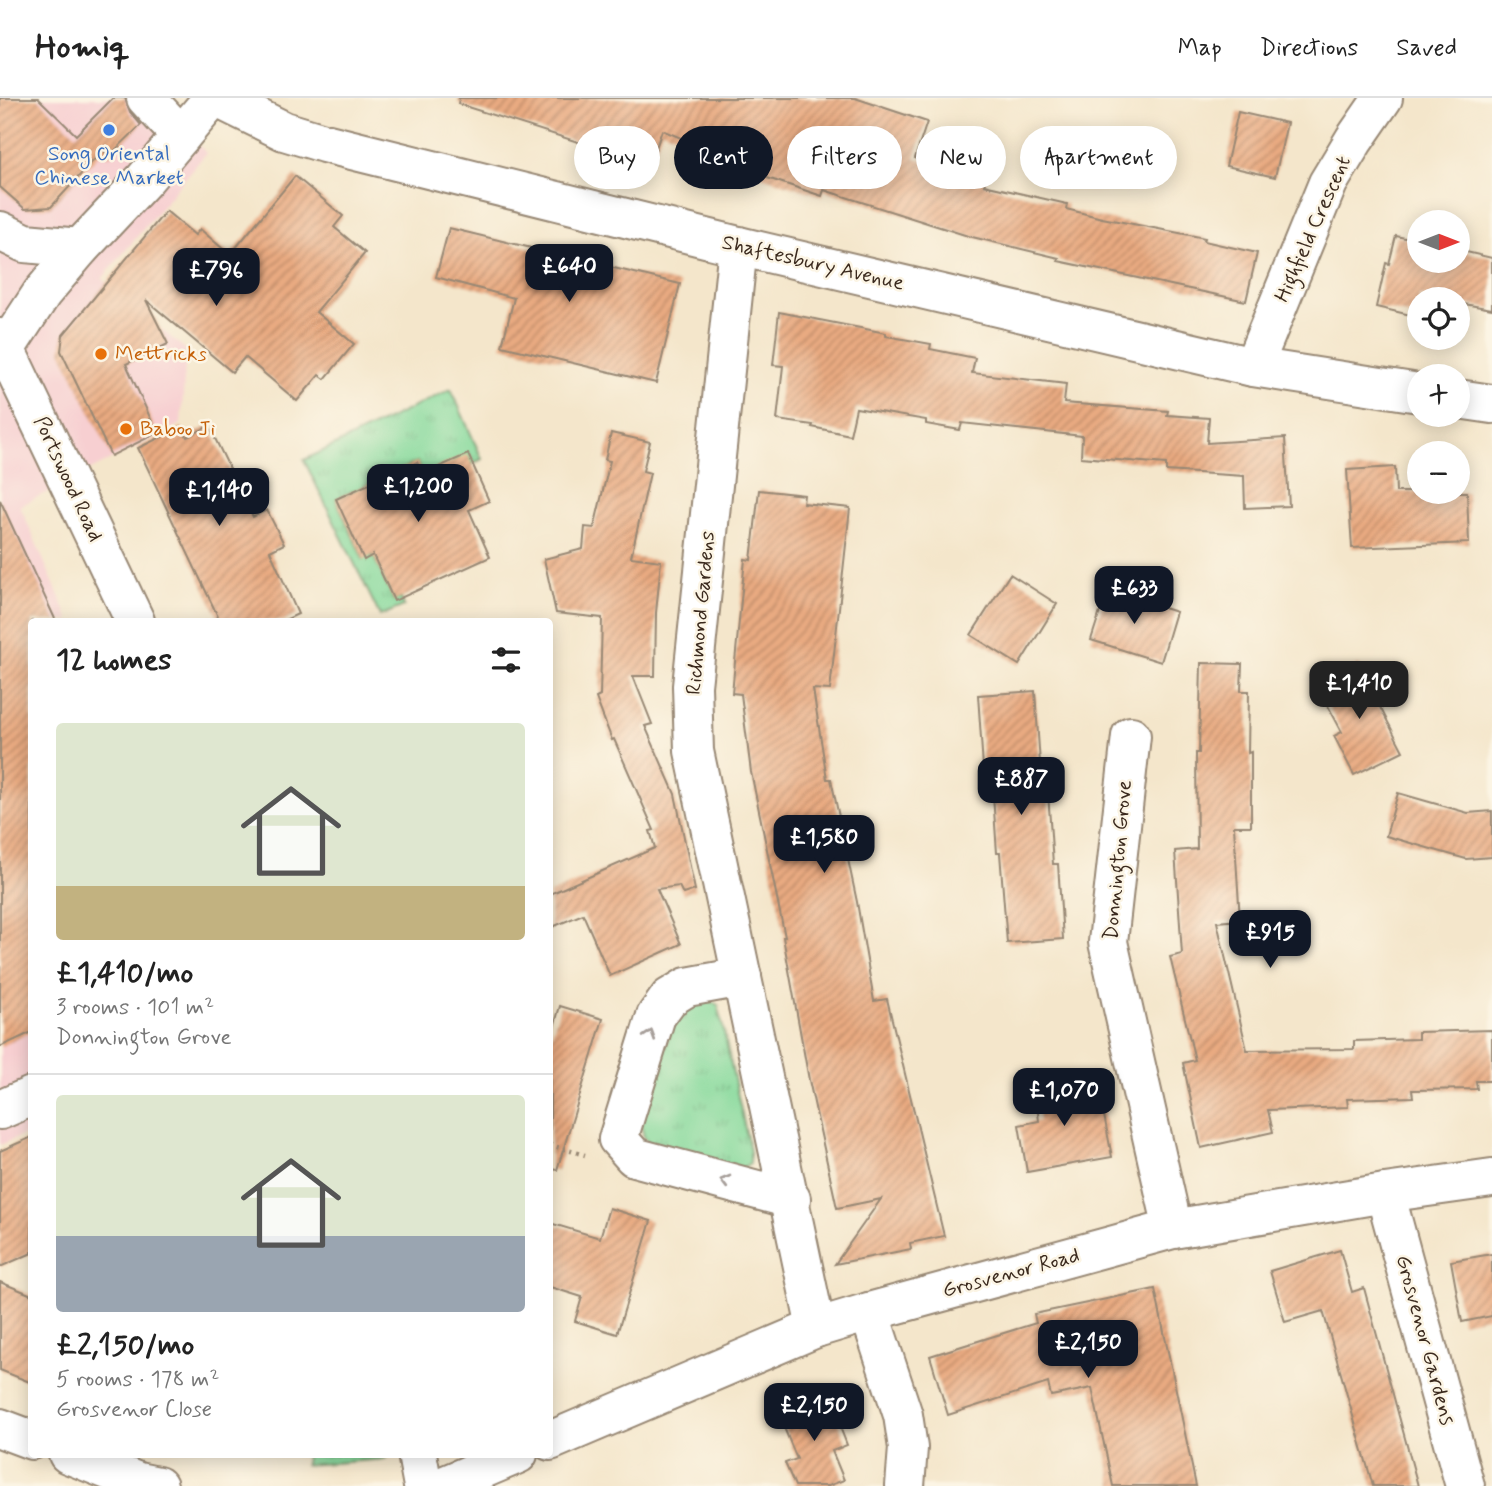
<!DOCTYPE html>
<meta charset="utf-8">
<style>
:root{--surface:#fff;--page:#f6f6f6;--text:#222;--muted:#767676;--line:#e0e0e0;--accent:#111827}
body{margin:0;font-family:Mynerve,sans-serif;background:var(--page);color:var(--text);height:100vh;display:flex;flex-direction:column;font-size:26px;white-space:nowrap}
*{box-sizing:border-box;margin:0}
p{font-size:23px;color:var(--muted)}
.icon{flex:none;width:38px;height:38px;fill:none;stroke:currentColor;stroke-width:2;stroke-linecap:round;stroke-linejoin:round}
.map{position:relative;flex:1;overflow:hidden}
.drawer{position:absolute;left:28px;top:520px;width:525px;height:840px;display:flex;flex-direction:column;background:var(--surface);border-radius:7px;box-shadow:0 4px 18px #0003}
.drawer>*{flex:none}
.top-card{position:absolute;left:574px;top:28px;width:665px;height:63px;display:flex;gap:14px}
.needle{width:46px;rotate:90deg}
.controls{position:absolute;left:1407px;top:112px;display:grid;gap:14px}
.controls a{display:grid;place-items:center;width:63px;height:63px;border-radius:50%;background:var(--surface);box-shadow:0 4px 18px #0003;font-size:35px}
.price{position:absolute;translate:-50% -60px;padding:0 16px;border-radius:14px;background:var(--accent);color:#fff;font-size:23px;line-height:46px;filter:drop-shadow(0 2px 4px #0008)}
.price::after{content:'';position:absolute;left:50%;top:42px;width:21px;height:16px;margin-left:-10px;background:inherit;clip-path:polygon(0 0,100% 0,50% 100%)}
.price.selected{background:#222;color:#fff}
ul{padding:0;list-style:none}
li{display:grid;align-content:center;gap:14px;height:371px;padding:0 28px}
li+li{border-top:2px solid var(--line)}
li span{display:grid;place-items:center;height:217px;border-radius:7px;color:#555}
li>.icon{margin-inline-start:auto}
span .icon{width:126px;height:126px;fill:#fffc;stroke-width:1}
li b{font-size:30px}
h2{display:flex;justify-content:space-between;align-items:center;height:84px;padding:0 28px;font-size:30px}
.tag{padding:0 24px;border-radius:32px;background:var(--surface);box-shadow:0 4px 18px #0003;font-size:24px;line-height:63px}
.tag.selected{background:var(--accent);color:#fff}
header{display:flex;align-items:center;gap:42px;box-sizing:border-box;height:98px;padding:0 35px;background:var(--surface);border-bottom:2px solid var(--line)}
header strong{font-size:33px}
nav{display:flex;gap:38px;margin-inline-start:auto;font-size:24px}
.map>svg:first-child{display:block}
.built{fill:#f7cfd1}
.grass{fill:url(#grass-tufts);stroke:#60825c;stroke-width:2}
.building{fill:url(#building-hatch)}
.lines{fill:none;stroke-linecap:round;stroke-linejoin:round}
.minor-casing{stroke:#988874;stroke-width:42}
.major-casing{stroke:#988874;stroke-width:42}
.path{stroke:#988874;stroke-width:4.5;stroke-dasharray:2 5;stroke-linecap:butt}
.minor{stroke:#fff;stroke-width:38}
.major{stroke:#fff;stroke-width:38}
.oneway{stroke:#a79f9a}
.shop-dot{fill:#3f7fe0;stroke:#fcf5e5;stroke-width:2.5}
.food-dot{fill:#e8710a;stroke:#fcf5e5;stroke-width:2.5}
.labels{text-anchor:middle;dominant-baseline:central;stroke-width:5;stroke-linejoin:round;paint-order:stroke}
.shop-label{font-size:21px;fill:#366cbe;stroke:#fcf5e5}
.street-label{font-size:21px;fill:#3b2a1e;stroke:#fcf5e5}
.food-label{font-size:21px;fill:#c56008;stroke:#fcf5e5;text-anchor:start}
</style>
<header>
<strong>Homiq</strong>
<nav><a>Map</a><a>Directions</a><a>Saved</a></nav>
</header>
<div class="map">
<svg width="1492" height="1388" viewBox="0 0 1492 1388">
<defs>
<pattern id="grass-tufts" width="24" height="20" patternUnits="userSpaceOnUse" patternTransform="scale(1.75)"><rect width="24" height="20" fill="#85d99b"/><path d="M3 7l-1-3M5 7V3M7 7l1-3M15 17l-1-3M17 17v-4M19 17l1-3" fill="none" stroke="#74ba85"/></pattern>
<pattern id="building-hatch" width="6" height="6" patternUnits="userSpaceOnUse" patternTransform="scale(1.75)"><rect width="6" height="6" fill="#e9aa81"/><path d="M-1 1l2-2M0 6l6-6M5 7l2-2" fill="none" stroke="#be8b69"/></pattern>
</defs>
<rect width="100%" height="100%" fill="#fcf5e5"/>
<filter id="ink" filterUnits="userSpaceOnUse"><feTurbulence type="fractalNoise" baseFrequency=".0143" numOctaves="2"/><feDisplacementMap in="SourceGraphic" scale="14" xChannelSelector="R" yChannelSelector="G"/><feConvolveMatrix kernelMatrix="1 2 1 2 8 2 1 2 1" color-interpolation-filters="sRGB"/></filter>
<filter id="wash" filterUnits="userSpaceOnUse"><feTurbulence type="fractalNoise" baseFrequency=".00686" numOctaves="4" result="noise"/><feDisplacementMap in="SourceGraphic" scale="28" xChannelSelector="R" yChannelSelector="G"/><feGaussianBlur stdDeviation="1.57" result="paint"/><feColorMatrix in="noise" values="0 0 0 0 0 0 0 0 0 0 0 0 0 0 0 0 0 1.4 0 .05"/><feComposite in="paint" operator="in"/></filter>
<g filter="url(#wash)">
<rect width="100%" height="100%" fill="#f4e6cb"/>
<!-- built -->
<polygon class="built" points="0,0 154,0 206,55 102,181 186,252 181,326 20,408 70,523 32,523 31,1034 0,1047"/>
<!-- grass -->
<g class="grass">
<polygon points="451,291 482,361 472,366 423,376 417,364 336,401 363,461 373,457 394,503 401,500 404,508 380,518 304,362"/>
<polygon points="705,901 718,907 750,1053 750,1065 742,1070 649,1045 644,1039 641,1027 678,910"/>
<polygon points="306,1356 386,1356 386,1361 305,1367"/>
</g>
<g id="blocks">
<!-- building -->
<g class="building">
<polygon points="0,0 38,0 76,37 113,0 125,0 130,14 141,27 109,58 103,52 51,109 25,111 0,89"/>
<polygon points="459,0 855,0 927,24 915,60 986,81 984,87 1067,106 1066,111 1102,120 1205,140 1204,143 1257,155 1246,203 1058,163 1059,160 968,138 824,92 822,98 728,67 730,60 662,32 655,53 606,38 603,52 458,6"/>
<polygon points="1238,14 1287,25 1275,79 1226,68"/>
<polygon points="295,78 343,118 334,129 365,155 316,214 354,246 325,281 319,277 297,303 245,259 232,274 146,202 168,246 126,266 157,335 111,358 61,253 63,237 166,113 195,137 200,131 230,157"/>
<polygon points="449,130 680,186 656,285 502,248 514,200 436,179"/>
<polygon points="1396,138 1419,143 1419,163 1458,163 1458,152 1492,160 1492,211 1458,205 1458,201 1438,201 1419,198 1419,219 1376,209 1386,165 1389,166"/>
<polygon points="779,214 886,235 886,238 931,246 930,251 975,260 972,275 1066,286 1064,305 1168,313 1167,317 1209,320 1207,345 1285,340 1289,408 1245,410 1244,378 1166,373 1166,366 1081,359 1082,338 962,325 960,332 926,326 926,322 856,310 850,337 812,329 813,327 777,322 783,268 773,267"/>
<polygon points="209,328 253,419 267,412 284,446 270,453 298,516 283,523 220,523 138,350 182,329 187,339"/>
<polygon points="611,335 650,344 643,373 650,375 631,459 661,463 656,515 655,578 633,578 652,626 645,628 675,696 695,792 683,796 679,788 657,791 681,846 610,878 583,816 550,830 550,796 655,750 650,733 654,732 614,641 612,642 596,600 600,598 602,520 556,515 544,461 583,451 585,429 594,430 610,363 605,362"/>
<polygon points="468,356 489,403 469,412 490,459 394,503 373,457 364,462 336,401 417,364 423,376"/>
<polygon points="1395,369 1396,394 1467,394 1469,445 1352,450 1347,372"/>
<polygon points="759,392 804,397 803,405 850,410 830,592 813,591 827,681 831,681 857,804 874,903 887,901 944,1138 910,1145 911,1151 835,1166 881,1101 837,1110 809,982 783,839 785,839 751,674 741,596 732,595 745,461 751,462"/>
<polygon points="0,402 56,523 32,523 32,934 0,949"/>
<polygon points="1010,476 1057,506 1019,567 971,537"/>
<polygon points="1107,492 1176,514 1161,564 1091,542"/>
<polygon points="1201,565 1242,566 1241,593 1249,593 1248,655 1251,654 1251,728 1234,728 1240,822 1217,824 1247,952 1354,951 1354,943 1418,941 1418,934 1492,932 1492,983 1476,983 1477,991 1412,992 1413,999 1347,1001 1348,1009 1268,1012 1273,1034 1201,1050 1183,965 1195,962 1170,859 1182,856 1175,753 1197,751 1196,655 1199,655"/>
<polygon points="1358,567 1403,653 1354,677 1334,638 1342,634 1318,589"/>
<polygon points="1035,593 1041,680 1047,680 1053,766 1058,766 1063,841 1007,845 1000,755 997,755 991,669 983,669 978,597"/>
<polygon points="1398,695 1468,715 1492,713 1492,759 1466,761 1386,738"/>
<polygon points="560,908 603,921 557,1072 550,1071 550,943"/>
<polygon points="1085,980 1091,1015 1103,1012 1112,1059 1027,1074 1019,1027 1039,1023 1035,989"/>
<polygon points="32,1039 32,1155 0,1169 0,1053"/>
<polygon points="609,1110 651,1123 617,1236 575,1223 582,1199 550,1189 550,1125 600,1140"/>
<polygon points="1340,1152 1352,1194 1364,1190 1418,1388 1373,1388 1323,1213 1285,1224 1270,1173"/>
<polygon points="1492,1156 1492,1218 1462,1224 1451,1163"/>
<polygon points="0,1184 32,1197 32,1285 0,1272"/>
<polygon points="1155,1191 1196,1388 1113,1388 1092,1290 1051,1298 1048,1285 948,1317 930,1258 1036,1225 1034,1216"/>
<polygon points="827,1296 847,1347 832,1353 844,1382 828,1388 795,1388 785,1365 797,1361 778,1315"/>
</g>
</g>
</g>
<g filter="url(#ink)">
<use href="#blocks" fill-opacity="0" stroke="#988874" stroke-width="2"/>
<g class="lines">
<!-- minor casing -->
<g class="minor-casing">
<g id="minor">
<polyline points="146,0 181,38"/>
<polyline points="217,0 284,33 324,45 738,148 1253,269 1419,295"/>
<polyline points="0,133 25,145 80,150"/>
<polyline points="738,148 692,588 694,653 816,1230"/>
<polyline points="0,240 135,523"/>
<polyline points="1253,269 1328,85 1354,42 1383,0"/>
<polyline points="1458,301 1492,306"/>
<polyline points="1131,638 1108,844 1173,1131"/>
<polyline points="742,879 687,889 669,900 656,918 618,1041 634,1059 791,1101"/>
<polyline points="0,1012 32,998"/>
<polyline points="1385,1095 1465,1388"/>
<polyline points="869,1214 903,1317 908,1350 905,1388"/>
<polyline points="0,1330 32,1342"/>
<polyline points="550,1343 816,1230 869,1214 1173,1131 1385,1095 1492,1080"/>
<polyline points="68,1356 138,1384 158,1388"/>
<polyline points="417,1356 423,1388"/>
<polyline points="443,1388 518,1356"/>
</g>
</g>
<!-- major casing -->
<g class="major-casing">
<polyline id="major" points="0,259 42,195 80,150 144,82 213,0"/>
</g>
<!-- path -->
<polyline class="path" points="550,1047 585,1057"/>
<!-- minor -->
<use href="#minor" class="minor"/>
<!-- major -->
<use href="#major" class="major"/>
</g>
<!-- one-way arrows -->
<defs><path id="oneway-chevron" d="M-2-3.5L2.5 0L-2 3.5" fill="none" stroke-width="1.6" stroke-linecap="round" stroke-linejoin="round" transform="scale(1.75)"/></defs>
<g class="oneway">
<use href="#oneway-chevron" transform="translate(650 937) rotate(-72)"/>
<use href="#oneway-chevron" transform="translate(725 1083) rotate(-165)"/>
</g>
</g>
<!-- markers -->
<circle class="shop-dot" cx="109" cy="32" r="7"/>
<g class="food-dot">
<circle cx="101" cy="256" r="7"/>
<circle cx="126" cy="331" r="7"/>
</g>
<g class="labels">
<!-- shop labels -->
<g class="shop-label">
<text x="109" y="56">Song Oriental<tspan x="109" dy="24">Chinese Market</tspan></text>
</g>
<!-- street labels -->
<g class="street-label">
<text transform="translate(1313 131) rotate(-66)">Highfield Crescent</text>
<text transform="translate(813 165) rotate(13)">Shaftesbury Avenue</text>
<text transform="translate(68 381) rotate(65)">Portswood Road</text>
<text transform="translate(701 515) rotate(-85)">Richmond Gardens</text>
<text transform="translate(1118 762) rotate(-85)">Donnington Grove</text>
<text transform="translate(1011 1175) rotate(-15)">Grosvenor Road</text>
<text transform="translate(1425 1242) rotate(75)">Grosvenor Gardens</text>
</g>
<!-- food labels -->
<g class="food-label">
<text x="115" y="256">Mettricks</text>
<text x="140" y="331">Baboo Ji</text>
</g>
</g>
</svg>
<div class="controls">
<a><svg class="needle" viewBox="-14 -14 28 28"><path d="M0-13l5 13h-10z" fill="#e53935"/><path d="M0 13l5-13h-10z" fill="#767676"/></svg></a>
<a><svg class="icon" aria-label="locate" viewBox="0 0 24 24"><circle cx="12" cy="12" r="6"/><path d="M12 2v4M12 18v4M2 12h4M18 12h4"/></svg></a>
<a>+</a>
<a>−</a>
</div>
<b class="price" style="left:569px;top:206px">£640</b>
<b class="price" style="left:216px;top:210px">£796</b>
<b class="price" style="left:418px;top:426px">£1,200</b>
<b class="price" style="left:219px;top:430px">£1,140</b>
<b class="price" style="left:1134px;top:528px">£633</b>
<b class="price selected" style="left:1359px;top:623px">£1,410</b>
<b class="price" style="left:1021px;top:719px">£887</b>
<b class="price" style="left:824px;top:777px">£1,580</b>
<b class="price" style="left:1270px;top:872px">£915</b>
<b class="price" style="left:1064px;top:1030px">£1,070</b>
<b class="price" style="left:1088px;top:1282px">£2,150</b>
<b class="price" style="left:814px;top:1345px">£2,150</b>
<div class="top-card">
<a class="tag">Buy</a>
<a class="tag selected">Rent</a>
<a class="tag">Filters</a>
<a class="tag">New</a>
<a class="tag">Apartment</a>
</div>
<section class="drawer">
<h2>12 homes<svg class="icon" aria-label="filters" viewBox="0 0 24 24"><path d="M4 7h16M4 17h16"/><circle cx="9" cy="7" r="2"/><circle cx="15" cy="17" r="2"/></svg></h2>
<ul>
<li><span style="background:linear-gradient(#dfe7d0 75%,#c2b280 0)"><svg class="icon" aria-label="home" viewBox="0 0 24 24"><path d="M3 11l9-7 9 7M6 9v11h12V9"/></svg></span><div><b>£1,410/mo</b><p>3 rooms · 101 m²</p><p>Donnington Grove</p></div></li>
<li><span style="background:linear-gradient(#dfe7d0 65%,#9aa5b1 0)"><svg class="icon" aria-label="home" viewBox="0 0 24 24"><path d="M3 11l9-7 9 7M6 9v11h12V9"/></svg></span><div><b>£2,150/mo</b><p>5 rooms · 178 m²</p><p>Grosvenor Close</p></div></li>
</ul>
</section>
</div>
